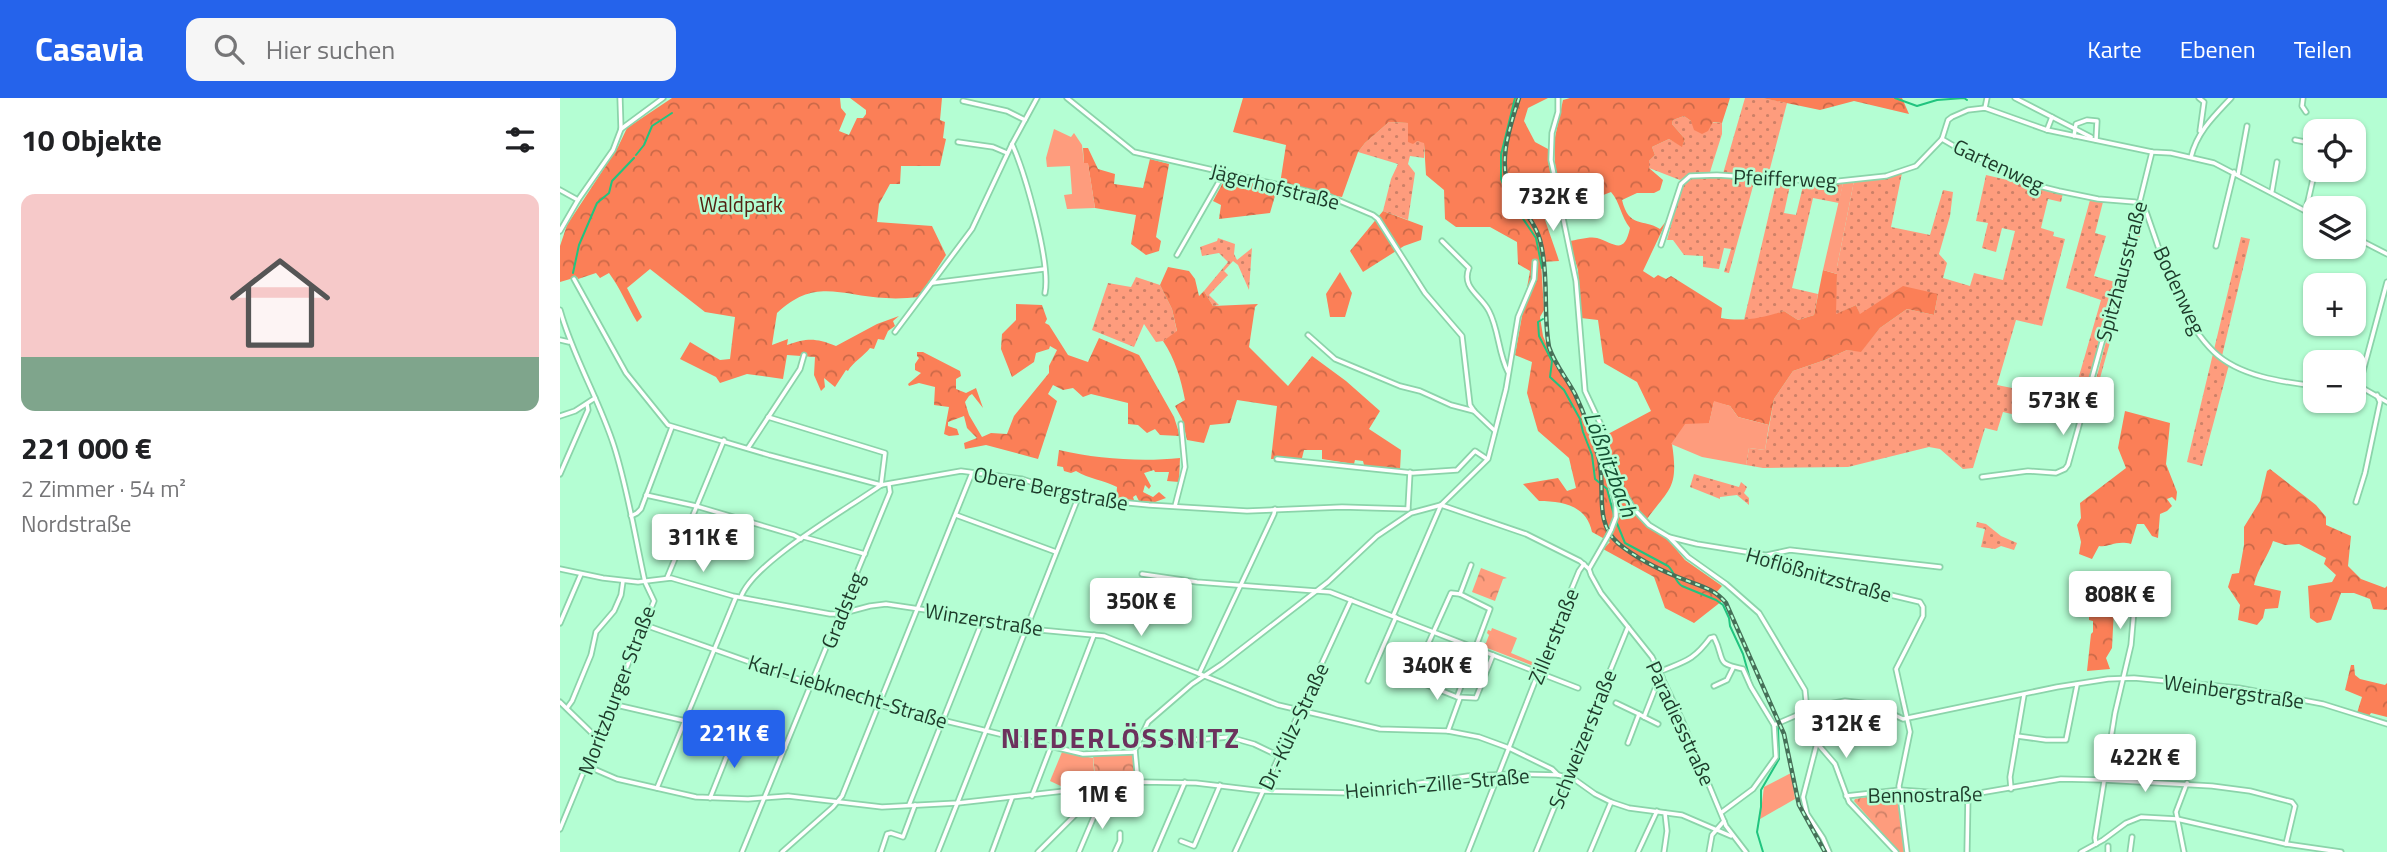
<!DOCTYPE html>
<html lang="de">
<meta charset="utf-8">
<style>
:root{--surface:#fff;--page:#f6f6f6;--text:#202124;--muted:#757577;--line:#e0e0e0;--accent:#2563eb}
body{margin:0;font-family:"Titillium Web",sans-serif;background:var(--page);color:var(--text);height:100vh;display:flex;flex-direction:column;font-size:26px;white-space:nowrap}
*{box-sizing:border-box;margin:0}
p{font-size:23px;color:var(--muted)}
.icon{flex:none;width:38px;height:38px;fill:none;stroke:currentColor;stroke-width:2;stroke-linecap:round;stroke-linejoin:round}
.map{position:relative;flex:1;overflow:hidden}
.sheet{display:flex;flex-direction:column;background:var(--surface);width:560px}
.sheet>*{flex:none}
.buttons{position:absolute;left:1743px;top:21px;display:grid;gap:14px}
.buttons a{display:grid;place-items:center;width:63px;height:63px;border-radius:14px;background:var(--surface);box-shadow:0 2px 5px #0004;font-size:35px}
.price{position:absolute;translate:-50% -60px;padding:0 16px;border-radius:7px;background:#fff;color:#222;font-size:23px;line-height:46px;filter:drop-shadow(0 2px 4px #0008)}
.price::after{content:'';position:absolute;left:50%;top:42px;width:21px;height:16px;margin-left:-10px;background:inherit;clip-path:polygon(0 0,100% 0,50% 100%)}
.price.on{background:var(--accent);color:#fff}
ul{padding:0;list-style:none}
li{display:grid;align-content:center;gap:14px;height:371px;padding:0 21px}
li+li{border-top:2px solid var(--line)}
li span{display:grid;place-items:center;height:217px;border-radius:14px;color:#555}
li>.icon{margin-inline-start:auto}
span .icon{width:126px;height:126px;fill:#fffc;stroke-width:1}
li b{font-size:30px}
h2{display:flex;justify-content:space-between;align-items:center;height:84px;padding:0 21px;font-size:30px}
header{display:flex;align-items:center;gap:42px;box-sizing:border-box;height:98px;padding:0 35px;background:var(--accent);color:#fff}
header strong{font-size:33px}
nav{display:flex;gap:38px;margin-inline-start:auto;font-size:24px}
.search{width:490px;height:63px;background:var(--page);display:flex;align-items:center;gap:18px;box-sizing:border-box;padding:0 24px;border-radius:14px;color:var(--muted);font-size:26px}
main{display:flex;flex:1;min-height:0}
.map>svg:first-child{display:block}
.grass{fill:url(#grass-dots)}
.forest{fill:url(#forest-crowns)}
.park{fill:url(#park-crowns)}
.garden{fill:#fe9c7d}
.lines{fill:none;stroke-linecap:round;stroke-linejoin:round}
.stream{stroke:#21c47f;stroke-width:2}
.minor-casing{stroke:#8bd4aa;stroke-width:7}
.minor{stroke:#fff;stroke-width:3.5}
.rail-casing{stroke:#467058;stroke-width:4.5}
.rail{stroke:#b4fed3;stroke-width:2;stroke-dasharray:5;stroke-linecap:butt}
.minor-bridge-casing{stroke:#8bd4aa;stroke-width:7;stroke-linecap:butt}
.minor-bridge{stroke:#fff;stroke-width:3.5}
.labels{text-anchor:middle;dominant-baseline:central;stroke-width:5;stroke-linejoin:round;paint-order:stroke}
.street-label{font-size:21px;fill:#1d3b2a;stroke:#b4fed3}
.park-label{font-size:21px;fill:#522212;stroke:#b4fed3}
.water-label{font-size:23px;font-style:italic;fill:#144f33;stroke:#b4fed3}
.district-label{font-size:28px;font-weight:bold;letter-spacing:2px;fill:#6c325d;stroke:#b4fed3}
</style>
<header>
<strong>Casavia</strong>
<div class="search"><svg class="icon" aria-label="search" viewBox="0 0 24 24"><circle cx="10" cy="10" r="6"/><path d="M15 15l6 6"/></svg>Hier suchen</div>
<nav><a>Karte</a><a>Ebenen</a><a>Teilen</a></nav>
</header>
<main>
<section class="sheet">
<h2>10 Objekte<svg class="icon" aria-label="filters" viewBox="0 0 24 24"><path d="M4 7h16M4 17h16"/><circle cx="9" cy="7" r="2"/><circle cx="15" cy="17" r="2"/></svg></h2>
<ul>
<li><span style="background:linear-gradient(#f6c9c9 75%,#7fa58c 0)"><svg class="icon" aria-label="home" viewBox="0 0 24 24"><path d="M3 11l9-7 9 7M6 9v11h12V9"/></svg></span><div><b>221 000 €</b><p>2 Zimmer · 54 m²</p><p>Nordstraße</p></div></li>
</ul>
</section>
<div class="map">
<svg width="1827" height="754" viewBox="0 0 1827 754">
<defs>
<pattern id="grass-dots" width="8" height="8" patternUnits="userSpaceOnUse" patternTransform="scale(1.75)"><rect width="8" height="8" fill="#fe9c7d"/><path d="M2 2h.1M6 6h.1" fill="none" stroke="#cd8067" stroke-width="1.8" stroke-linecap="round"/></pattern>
<pattern id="forest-crowns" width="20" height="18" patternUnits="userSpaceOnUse" patternTransform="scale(1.75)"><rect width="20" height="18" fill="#fb7f57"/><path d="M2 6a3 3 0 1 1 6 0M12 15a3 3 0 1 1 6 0" fill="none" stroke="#cb6948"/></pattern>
<pattern id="park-crowns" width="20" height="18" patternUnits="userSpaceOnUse" patternTransform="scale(1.75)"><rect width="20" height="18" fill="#fe9c7d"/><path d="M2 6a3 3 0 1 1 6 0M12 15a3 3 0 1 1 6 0" fill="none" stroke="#cd8067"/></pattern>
</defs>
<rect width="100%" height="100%" fill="#b4fed3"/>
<!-- grass -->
<g class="grass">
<polygon points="1185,0 1202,0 1227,5 1207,82 1195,81 1169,175 1164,174 1171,151 1164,150 1159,171 1143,169 1143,158 1124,157 1113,142 1107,142 1122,87 1134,79 1162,79"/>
<polygon points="1124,18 1131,23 1162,25 1162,36 1150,74 1131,75 1120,82 1089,70 1089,63 1095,57 1092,49 1109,41 1122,48 1125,41 1112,26 1113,22"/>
<polygon points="829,24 848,25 857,43 864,44 864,60 850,58 848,66 855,75 848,122 823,113 831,81 838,66 798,54 805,45"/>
<polygon points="1342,75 1331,129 1370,137 1383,92 1393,94 1390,118 1379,156 1387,165 1383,180 1410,188 1414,175 1443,182 1455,133 1442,130 1436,154 1422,150 1428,125 1416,123 1426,77 1503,95 1501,104 1488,101 1481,130 1494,134 1493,138 1505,141 1482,228 1456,222 1437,287 1462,292 1456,317 1443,314 1437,333 1425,330 1413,370 1403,371 1380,351 1369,349 1288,369 1203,370 1186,367 1189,350 1205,352 1214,301 1233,273 1265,262 1287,252 1301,253 1320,230 1347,211 1374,217 1378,196 1300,217 1296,207 1275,217 1277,169 1294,83"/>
<polygon points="1217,82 1231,83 1224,115 1236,117 1244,84 1283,85 1279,105 1253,100 1232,190 1258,196 1254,217 1238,222 1224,213 1205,220 1184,222"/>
<polygon points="1530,102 1543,104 1535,135 1546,138 1534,178 1555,184 1524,300 1513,299 1541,202 1506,190"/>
<polygon points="1582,108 1586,116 1533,305 1530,304"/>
<polygon points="1681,139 1690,141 1662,258 1670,263 1642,368 1627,364"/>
<polygon points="658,140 675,146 674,156 677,162 692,150 689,192 678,167 673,163 664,173 668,177 649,197 659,207 653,208 644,193 668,164 659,155 642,158 640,149 657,143"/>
<polygon points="576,179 600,187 612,211 617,234 603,243 596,244 584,226 574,249 532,232 548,185 571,189"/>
<polygon points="1134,376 1179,389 1181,384 1187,389 1184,395 1189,400 1189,407 1177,397 1160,399 1160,401 1130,389"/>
<polygon points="1417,424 1426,426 1441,438 1457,445 1454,452 1441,448 1435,451 1421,449 1425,431 1416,429"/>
</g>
<!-- forest -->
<g class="forest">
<path d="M112,0H280L281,10L286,16L279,33L289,37L297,20H303L306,16V12L290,0H382L380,22L385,24L383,40L386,41L380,68H341L340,86H330L319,106L317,124L372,128L386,157L359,199C348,200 337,201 326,200C281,198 255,179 217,215L212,247L228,241L227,247C248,240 255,240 276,248L317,226L339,218L333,223L335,228L328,233L324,242L318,241L314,251L310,250C304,258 292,265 288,273L286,272L275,289L264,280L265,289L261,293L254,277L255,259L227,257L223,281L187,276L160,285L156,279L120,261L130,244L160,262L170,261L175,219L145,214L90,171L67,190L82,219L77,224C67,207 60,190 49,175L40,180L36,175L18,181L17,179L0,184V148L7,127L58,49L67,30Z"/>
<path d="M683,0H988L968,10L964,23L975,44L988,51L992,89L978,92C981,116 992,140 999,163L981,164L984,212L980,219L983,238L996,269L1009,283L1039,348L1052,409L1054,380L1048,336L1091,313L1077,284L1044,265L1038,222L1021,220L1018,172L1009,143C1017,142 1030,138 1037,140C1054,145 1064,158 1070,130C1061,119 1060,104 1051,94L1028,103L1018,116L1005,120L995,66L994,44L1003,2L1010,0H1170L1162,25L1153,24L1148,33L1142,36L1134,32L1131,23L1124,18L1113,22L1112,26L1125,41L1122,49L1109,41L1092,49L1095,57L1089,63V70L1103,82L1100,92L1094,95H1077L1062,102C1069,131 1083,120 1100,131L1107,122L1083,173L1094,180L1098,177L1106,181L1111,178L1162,210L1161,220C1183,224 1203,220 1224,213L1238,222L1254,217L1263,172L1277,176L1276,216L1296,207L1300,216L1343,188L1378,196L1374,217L1347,211L1320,230L1301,254L1287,252L1265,262L1233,273L1214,301L1209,327L1178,319L1170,308L1154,304L1149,326L1112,346C1119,392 1109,390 1084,425L1105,438L1125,462L1162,488L1155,496L1162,503L1134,525L1105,510L1094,479L1043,451L1050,444L1032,434C1027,408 1003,403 979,403L963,386L998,380L1007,393L1016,390L1009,360L978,333L967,295L972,264L955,257L970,173L958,166L957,144L930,129H896L885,121L884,92L866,77L864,45L857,43L853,46L848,44V25L829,24L805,45L798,54L782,99L720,86L726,47L673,34Z"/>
<polygon points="1202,0 1342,0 1349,16 1294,3 1260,12"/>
<polygon points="523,50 528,50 538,71 555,76 554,86 583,90 590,61 609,66 596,139 601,143 599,153 586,157 571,146 576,117 535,110 528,66 524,66"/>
<polygon points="666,79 717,91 710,115 659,121 661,107 653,103"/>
<polygon points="823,113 863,128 861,142 844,148 803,174 790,153"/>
<path d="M608,169L629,173L635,181L639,198L644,193L653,208L698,206L695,209L689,249L728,288L752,258L786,283L820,313L809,331L841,352L840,372L804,367L803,363L795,362L794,366L762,361V352H744L742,360L711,361L717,308L677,302L670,325L650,327L644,345L627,342L622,321L615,308L625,302C621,281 615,261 603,243L617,233L612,211L600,187Z"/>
<polygon points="780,174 792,195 785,219 770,219 766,196"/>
<polygon points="456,206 482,207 487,221 485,225 489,227 508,257 528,264 539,240 579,257 614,319 620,338 600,337 595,331 587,335 578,327 568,326 568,305 531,296 523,299 513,290 503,292 493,287 488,296 497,303 478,361 426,347 405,351 404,345 417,340 407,330 404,318 388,324 388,328 397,331 399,337 389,338 384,336 389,309 374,307 375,289 359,285 349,288 348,286 361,275 355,272 355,266 359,260 357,258 357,254 363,254 400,273 401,278 396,281 396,291 406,295 416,290 423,310 412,296 409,298 405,304 409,317 422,339 431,335 447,336 454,318 489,275 489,268 497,252 490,248 489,251 476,255 474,264 452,279 441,251 442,236 456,222"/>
<path d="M1565,313L1610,325L1606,366L1617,394L1616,403L1612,399L1607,401L1612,408L1607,413L1600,416L1598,440L1592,438L1584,426H1577L1571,446C1555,442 1549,450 1539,448L1532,461L1519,456L1521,444L1517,427L1521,420L1520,405L1566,370L1558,350Z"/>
<path d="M499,352C538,361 581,364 620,360L619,384L607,383L609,374H595L594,372L584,375L591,388L589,391L585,387L583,394L593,399L599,394L606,400L595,404L579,403L576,397L573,399L574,402L556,401L557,389C544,382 529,381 516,373L511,375L504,373L503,369L497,368Z"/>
<path d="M1710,371L1756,407L1766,419V427L1791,438L1788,468L1801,481L1825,490L1827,488V512L1813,511L1810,501L1794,495H1781L1771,522L1757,525L1750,520L1748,488L1772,484L1776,477L1764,466L1766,460L1739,446L1725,447L1713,443C1708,459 1698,469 1694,487L1721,493L1718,510L1705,511L1703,520L1697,527L1678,522L1680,507L1668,489L1672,476L1679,475L1684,447V429L1700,403L1707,373Z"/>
<polygon points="1526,505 1554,510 1552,550 1546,560 1550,571 1527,573 1531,536 1533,534 1533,523 1529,522 1529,517 1533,515 1534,510 1526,508"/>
<polygon points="1791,567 1794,567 1795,577 1800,581 1825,587 1827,585 1827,619 1811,615 1809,618 1797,615 1802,599 1785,592"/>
</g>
<!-- park -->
<g class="park">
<polygon points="921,470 947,480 943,481 935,503 912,494"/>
<polygon points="572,655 575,678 572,683 536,686 533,658"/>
<polygon points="1335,695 1337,698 1344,754 1339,754 1294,703 1295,701"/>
</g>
<!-- garden -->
<g class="garden">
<polygon points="494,31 511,39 514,35 522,47 524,65 528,65 535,110 507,111 504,97 512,96 510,68 487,69 486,60"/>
<polygon points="1294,83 1277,169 1277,176 1263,172 1283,85"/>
<polygon points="1154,303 1170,308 1178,319 1209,327 1205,352 1189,350 1186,367 1142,359 1111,346 1125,326 1149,325"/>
<polygon points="932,530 957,540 951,555 977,566 976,569 922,548 923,545 926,545 929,537 927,535 928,532 931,533"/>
<polygon points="502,654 533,660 535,686 505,690 490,683"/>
<polygon points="1231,675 1235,701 1200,721 1204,689"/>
</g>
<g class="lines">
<!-- stream -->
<g class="stream">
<polyline points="955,0 941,57 941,81 947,97 976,140 982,170"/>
<polyline points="1335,0 1357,8 1377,2 1404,0 1407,2"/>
<polyline points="76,57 84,47 92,28 112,15"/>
<polyline points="13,175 19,147 37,105 49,95 52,83 74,60"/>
<polyline points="983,221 978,224 979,238 992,263 990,279 1004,292 1020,321 1023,334 1032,357 1035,381 1047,391 1054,417"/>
<path d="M1056,423L1065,445L1108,468C1115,474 1114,483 1122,488L1156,502L1163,507L1169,520L1170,528L1183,556L1192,588L1218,630L1219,661L1201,692V709L1197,734L1203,754"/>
</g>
<!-- minor casing -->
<g class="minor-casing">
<g id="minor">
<polyline points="507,0 574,54 768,98 813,117 818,121 865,195 902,238 910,307 914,313 934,332"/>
<polyline points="998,0 998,14 992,35 991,62 1016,183 1025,293 1041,327 1047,367 1056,407 1056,419 1051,432"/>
<polyline points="1455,0 1531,39"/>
<polyline points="1639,0 1644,4 1640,33"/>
<polyline points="1743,0 1742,8 1746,14"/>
<polyline points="403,3 447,13 465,22"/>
<polyline points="1425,10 1427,0"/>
<polyline points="61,31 103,0"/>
<polyline points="1487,32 1492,19"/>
<polyline points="1763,33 1764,30"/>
<polyline points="1514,38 1516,26 1527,22 1537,23 1536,42"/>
<path d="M1382,41L1406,55L1444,70L1467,85L1499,93L1538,101L1575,104L1584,108C1601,154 1618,220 1654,254C1679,278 1722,284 1755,288"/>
<polyline points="1382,41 1388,22 1392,19 1408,12 1425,10 1487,32 1592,54 1611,55 1654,65 1755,118"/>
<polyline points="1735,42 1755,46"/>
<polyline points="398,44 433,49 447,55"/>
<path d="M452,46C465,75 491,165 485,195"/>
<path d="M1631,59C1637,34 1654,18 1671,0"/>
<polyline points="1678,77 1687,28"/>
<polyline points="0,92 18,102"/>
<polyline points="1712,93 1717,64"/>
<polyline points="1746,112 1755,72"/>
<polyline points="0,133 18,102 53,52 61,31 60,0"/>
<polyline points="1794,139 1827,156"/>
<path d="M882,143L909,170C901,190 921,197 929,213C939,232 938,255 948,274"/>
<polyline points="1101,147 1121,86 1130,78 1157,77 1270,84 1326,78 1356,68 1382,41"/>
<polyline points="1656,148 1674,74"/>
<polyline points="617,157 664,75"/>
<polyline points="14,181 66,275 108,327 209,357 321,387 401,373 462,381 518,400 589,407 687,413 782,409 848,411"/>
<polyline points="372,185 484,171"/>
<path d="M0,212C13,259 39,301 54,348C68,392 75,439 85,484L94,503L0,731"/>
<polyline points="335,234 412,131 452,46 477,0"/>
<polyline points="748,237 775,261 840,288 860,293 891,307 914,313"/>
<polyline points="0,242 9,244"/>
<polyline points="1794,288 1799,288 1827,304"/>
<polyline points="1799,288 1827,184"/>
<polyline points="0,318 15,313 35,300"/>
<polyline points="208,319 325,355 321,387"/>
<polyline points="188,350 240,271 244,257"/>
<polyline points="717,361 853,375 897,372 915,353 927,361"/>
<polyline points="0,376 28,312 27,306"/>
<polyline points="1422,379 1468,373 1496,375 1505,371 1508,367 1571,139 1592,54"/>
<polyline points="1051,388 1059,387 1073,410 1089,427 1109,439 1128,459 1166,486 1199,515 1245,592 1247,614 1257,645 1275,666 1289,704 1336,754"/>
<polyline points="86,397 136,408 234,437 241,441"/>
<polyline points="1796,404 1805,375 1820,304 1817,297"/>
<polyline points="881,407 966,436 1020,463 1029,471 1031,477 1041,495 1092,559 1122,622 1166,728 1186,754"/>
<polyline points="615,408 625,369 621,326"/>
<polyline points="848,410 850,374"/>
<polyline points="396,417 496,454"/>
<polyline points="71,418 77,415 81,411 112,329"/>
<polyline points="244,439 305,456"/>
<polyline points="1109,439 1137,446 1205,457 1238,475 1360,504 1363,509 1363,518 1336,571 1350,634 1339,688 1347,754"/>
<polyline points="1207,457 1230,452 1380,469"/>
<polyline points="0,471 43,480 78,484 111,480 173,498 270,516 280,516 310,508 326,506 366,512 447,529 544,538 718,607 820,631 888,633 919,639 949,650 992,671 998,677"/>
<polyline points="1029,471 1048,438"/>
<polyline points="582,476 637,484 770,494 1018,590"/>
<polyline points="107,480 164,342"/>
<polyline points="900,496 911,467"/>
<path d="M181,499C193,464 289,410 321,387"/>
<polyline points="833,518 881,407"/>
<polyline points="0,525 21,476"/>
<polyline points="85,527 252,586 319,607 523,656 575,654"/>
<path d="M1099,574C1125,563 1133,563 1150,540L1154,539C1166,563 1154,565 1183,571L1191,589L1214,627L1216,659L1193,691L1162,714"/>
<polyline points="639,576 714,416 715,411"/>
<polyline points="808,583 836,519"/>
<polyline points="1154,588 1167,582 1173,570"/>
<polyline points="897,599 930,511 900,496 891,495 855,575 855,580 857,583 897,599 916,600 933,557"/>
<polyline points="0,604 38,641"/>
<polyline points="1056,605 1079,616"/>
<polyline points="52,606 195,639 225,650"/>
<polyline points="7,610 12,603 31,557 36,534 54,513 61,497 63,483"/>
<polyline points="1084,619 1098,626"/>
<polyline points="1214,627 1258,608 1285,603 1311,606 1343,621 1497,589 1548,581 1574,580 1679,590 1763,606 1827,626"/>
<polyline points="888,633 900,600"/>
<polyline points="1457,638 1486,642 1506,642 1517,587"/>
<polyline points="1068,645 1079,616 1084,619 1099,581 1102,579"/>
<polyline points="1257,645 1243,699 1247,716 1263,740 1269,754"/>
<polyline points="577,647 669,639 694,646 719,658"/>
<polyline points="27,668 57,681 136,699 188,701 228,698 322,709 398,705 583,684 636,685 703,693 793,695 908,678 952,676 998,677 1014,681 1035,696 1051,704 1069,710 1122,717 1171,738"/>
<polyline points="578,685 575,652 588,624 632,586 662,566 768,484 817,438 851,415 881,407 928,361 946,291 958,219 974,181 975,164"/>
<polyline points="97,690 176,499"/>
<polyline points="1451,691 1450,679 1464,597"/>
<polyline points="472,698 534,537"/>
<polyline points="1286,698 1340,692 1408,697 1501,681 1544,682 1652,688 1690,693 1732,704 1735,708 1726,746"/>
<polyline points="150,700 176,635"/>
<polyline points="349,707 422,524"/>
<polyline points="621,743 634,748 660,687"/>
<polyline points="1536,746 1535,740 1555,615 1571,547 1576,488"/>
<polyline points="182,754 330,394 329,387"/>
<polyline points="222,754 273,709 282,698 412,375"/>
<polyline points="321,754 327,736 331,735 343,739 355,707"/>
<polyline points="378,754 518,400"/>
<polyline points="432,754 452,700"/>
<polyline points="478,754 541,691"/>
<polyline points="519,754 541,702 542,691"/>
<polyline points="555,754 560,743 560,735"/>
<polyline points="595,754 625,684"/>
<polyline points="675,754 791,502"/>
<polyline points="908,754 1005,507 1019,473 1024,466"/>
<polyline points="976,754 1068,529"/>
<polyline points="1030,754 1051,704"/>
<polyline points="1078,754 1097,713"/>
<polyline points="1104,754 1107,733 1105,715"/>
<polyline points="1149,754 1152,737 1164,723"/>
<polyline points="1407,754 1408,697"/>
<polyline points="1521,754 1543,742 1566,725 1581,719 1617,721 1726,746 1781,754"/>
<polyline points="1548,754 1548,748"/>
<polyline points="1570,754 1572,739"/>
<polyline points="1624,754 1616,714 1627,685"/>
</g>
</g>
<!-- minor -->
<use href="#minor" class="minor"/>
<!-- rail casing -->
<g class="rail-casing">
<path id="rail" d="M959,0C950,28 936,68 952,95C962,112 977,126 981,146C989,180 983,216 989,249C995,267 1006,279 1015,296C1024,315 1033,340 1039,361C1046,390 1033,425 1059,446C1076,460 1100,472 1120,480C1137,487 1154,490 1166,505L1224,636L1239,707L1265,754"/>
</g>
<!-- rail -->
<use href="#rail" class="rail"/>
<!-- minor-bridge casing -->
<g class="minor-bridge-casing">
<polyline id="minor-bridge" points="1048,438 1051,432"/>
</g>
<!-- minor-bridge -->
<use href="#minor-bridge" class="minor-bridge"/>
</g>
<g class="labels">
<!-- street labels -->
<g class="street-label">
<text transform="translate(1439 67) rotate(25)">Gartenweg</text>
<text transform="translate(1225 80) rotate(2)">Pfeifferweg</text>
<text transform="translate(715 88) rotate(14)">Jägerhofstraße</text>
<text transform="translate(1561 173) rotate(-75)">Spitzhausstraße</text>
<text transform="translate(1620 192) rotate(65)">Bodenweg</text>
<text transform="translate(491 390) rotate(11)">Obere Bergstraße</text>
<text transform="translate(1259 476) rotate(16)">Hoflößnitzstraße</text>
<text transform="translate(282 512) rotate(-68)">Gradsteg</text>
<text transform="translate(424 521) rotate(9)">Winzerstraße</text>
<text transform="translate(993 538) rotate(-68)">Zillerstraße</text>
<text transform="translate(56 592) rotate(-69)">Moritzburger Straße</text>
<text transform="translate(288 593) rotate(17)">Karl-Liebknecht-Straße</text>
<text transform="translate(1674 593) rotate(8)">Weinbergstraße</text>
<text transform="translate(1121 625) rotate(65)">Paradiesstraße</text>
<text transform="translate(733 628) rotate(-65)">Dr.-Külz-Straße</text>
<text transform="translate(1022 641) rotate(-68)">Schweizerstraße</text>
<text transform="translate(877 685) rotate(-5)">Heinrich-Zille-Straße</text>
<text transform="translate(1365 696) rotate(-1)">Bennostraße</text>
</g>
<!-- park labels -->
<g class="park-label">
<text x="181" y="106">Waldpark</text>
</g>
<!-- water labels -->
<g class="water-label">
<text transform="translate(1051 366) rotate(69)">Lößnitzbach</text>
</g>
<!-- district labels -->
<g class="district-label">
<text x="561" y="639">NIEDERLÖSSNITZ</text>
</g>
</g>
</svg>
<div class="buttons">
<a><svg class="icon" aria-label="locate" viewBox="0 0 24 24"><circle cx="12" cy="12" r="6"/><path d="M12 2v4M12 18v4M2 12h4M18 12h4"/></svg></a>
<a><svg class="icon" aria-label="layers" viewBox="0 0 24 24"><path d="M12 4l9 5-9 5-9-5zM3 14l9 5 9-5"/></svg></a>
<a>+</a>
<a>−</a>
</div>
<b class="price" style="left:993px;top:135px">732K €</b>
<b class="price" style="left:1503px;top:339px">573K €</b>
<b class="price" style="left:143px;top:476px">311K €</b>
<b class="price" style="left:1560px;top:533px">808K €</b>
<b class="price" style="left:581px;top:540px">350K €</b>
<b class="price" style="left:877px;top:604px">340K €</b>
<b class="price" style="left:1286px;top:662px">312K €</b>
<b class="price on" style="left:174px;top:672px">221K €</b>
<b class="price" style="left:1585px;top:696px">422K €</b>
<b class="price" style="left:542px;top:733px">1M €</b>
</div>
</main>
